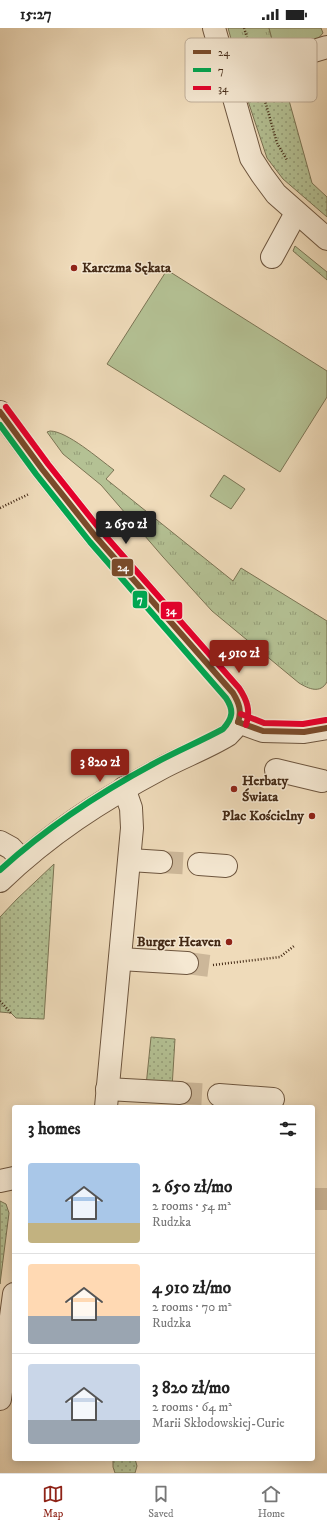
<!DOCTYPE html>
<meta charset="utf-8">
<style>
:root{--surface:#fff;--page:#f6f6f6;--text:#222;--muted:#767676;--line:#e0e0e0;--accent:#8f2418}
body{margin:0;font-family:"IM FELL DW Pica",serif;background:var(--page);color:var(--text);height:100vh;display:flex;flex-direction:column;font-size:15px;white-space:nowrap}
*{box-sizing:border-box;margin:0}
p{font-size:13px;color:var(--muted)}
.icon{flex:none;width:22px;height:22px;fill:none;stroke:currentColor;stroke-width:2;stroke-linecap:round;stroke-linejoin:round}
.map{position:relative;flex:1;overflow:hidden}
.sheet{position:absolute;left:12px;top:1077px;width:303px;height:356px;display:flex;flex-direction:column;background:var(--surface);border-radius:4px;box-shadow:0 2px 10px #0003}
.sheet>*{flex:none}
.price{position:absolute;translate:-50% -34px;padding:0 9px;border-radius:4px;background:var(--accent);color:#fff;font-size:13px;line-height:26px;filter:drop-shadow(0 1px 2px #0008)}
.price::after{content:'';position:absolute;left:50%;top:24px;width:12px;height:9px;margin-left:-6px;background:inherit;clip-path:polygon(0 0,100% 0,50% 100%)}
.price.active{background:#222;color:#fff}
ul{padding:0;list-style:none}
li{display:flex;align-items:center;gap:12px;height:100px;padding:0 16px}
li+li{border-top:1px solid var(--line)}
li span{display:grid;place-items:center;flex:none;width:112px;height:80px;border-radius:4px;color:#555}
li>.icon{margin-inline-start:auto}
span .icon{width:48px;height:48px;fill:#fffc;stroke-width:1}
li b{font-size:17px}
h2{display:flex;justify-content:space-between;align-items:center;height:48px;padding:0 16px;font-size:17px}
.status{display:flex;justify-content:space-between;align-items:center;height:28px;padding:0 20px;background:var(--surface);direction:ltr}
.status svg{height:11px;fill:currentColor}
.dock{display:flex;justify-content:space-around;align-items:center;height:56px;border-top:1px solid var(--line);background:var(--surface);font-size:11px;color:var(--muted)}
.dock a{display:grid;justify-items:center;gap:2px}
.dock .active{color:var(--accent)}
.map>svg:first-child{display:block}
.grass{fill:url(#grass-dots);stroke:#7b7454}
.park{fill:url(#park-tufts);stroke:#7b7454}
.garden{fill:#b4c194;stroke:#7b7454}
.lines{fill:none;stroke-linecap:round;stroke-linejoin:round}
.minor-tunnel{stroke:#ccb799;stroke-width:22;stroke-dasharray:22 11;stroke-linecap:butt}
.minor-casing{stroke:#6d553e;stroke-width:24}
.path{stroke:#422814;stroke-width:2.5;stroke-dasharray:1 2;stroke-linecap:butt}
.minor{stroke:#f5e8d2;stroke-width:22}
.bus-1-casing{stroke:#f5e8d2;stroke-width:9}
.bus-2-casing{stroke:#f5e8d2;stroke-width:9}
.bus-3-casing{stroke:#f5e8d2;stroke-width:9}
.bus-1{stroke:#7a4b2a;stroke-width:6}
.bus-2{stroke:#00a651;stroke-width:6}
.bus-3{stroke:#e4002b;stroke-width:6}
.poi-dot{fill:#8f2418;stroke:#f5e8d2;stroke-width:1.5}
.labels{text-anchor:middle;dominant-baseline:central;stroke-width:3;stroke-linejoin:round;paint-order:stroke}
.poi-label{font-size:14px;font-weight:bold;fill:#422814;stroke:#f5e8d2;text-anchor:start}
.key{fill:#f5e8d2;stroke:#bfae99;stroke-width:1}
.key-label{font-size:11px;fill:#422814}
.line-badge{stroke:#f5e8d2;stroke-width:1.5}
.badge-label{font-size:11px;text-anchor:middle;font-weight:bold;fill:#fff}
</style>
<div class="status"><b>15:27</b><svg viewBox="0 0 49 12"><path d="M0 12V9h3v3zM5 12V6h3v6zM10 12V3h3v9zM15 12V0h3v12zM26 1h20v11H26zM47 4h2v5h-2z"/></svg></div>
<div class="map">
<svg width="327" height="1445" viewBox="0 0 327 1445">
<defs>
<pattern id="grass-dots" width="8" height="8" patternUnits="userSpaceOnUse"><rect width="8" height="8" fill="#b4c194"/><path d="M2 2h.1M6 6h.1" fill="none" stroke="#949d78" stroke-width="1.8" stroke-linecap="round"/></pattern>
<pattern id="park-tufts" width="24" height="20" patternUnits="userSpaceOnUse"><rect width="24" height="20" fill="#b4c194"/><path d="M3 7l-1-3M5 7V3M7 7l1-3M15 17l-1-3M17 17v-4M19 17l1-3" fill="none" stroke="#949d78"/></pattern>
</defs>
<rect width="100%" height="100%" fill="#efdbba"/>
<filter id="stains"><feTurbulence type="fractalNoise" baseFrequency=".005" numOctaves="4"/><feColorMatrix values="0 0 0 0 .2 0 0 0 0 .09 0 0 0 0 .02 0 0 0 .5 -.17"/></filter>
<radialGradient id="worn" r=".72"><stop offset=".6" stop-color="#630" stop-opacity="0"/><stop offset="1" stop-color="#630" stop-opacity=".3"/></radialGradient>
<!-- grass -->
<g class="grass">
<polygon points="280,40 312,155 327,169 327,189 283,151 267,130 245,64 249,53"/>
<polygon points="54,836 44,991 16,990 11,985 0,984 0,889 17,871"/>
<polygon points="151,1009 175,1011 172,1060 146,1058"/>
<polygon points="0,1173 6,1176 9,1185 0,1256"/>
<polygon points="113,1431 135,1431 137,1438 135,1445 115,1445 113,1439"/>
</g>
<!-- park -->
<g class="park">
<polygon points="228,0 269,0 276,26 238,36"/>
<polygon points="295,218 327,244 327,252 293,223"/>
<path d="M50,403C67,403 99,431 114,442L106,451L233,553L241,540L327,593V654C320,666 309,661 299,655L212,583L163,529L101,457L63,426L47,404Z"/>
</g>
<!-- garden -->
<g class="garden">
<polygon points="269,0 321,0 323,5 316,13 276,26"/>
<polygon points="167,242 327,343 327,369 280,444 107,336"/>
<polygon points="224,447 245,461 231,481 210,468"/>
</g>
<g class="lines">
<!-- minor-tunnel -->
<g class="minor-tunnel">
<polyline points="161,834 199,836"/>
<polyline points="187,935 210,938"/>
<polyline points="180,1065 219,1067"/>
<polyline points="313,1171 327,1171"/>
</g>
<!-- minor casing -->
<g class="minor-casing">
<g id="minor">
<polyline points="214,0 251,130 262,147 276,166 327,211"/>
<polyline points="228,49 327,19"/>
<polyline points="272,229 296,185"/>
<path d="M0,384L42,441L96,509L233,665C244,682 243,693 228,707C207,720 182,729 160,741C100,773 49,806 0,853"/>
<polyline points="238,694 263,703 304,704 327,700"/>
<polyline points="276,742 322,753"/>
<polyline points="0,814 11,820 22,832"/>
<polyline points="130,832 161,834"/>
<polyline points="199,836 226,838"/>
<polyline points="120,931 187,935"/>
<polyline points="107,1061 180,1065"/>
<polyline points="219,1067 273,1071"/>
<polyline points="106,1079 132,800 131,780 124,760"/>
<polyline points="0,1153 14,1150"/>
<polyline points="0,1371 14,1266"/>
</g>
</g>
<!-- path -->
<g class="path">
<polyline points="244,0 247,9"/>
<polyline points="263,66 277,115 287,132"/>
<polyline points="0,480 29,466"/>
<polyline points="213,937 280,929 294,918"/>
<polyline points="0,973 11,985"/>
</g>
<!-- minor -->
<use href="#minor" class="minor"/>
<!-- bus-1 casing -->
<g class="bus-1-casing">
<g id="bus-1">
<path d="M0,384L42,441L96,509L233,665C239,675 242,683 238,694"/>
<polyline points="238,694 263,703 304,704 327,700"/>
</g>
</g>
<!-- bus-2 casing -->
<g class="bus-2-casing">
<path id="bus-2" d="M0,397L36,446L90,514L226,670C234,682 233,690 223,701C201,713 177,723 155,735C99,765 47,799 0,842"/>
</g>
<!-- bus-3 casing -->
<g class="bus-3-casing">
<g id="bus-3">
<path d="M6,379L48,436L102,504L239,660C247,672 251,683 246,697"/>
<polyline points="241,686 264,695 303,696 326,692"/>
</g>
</g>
<!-- bus-1 -->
<use href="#bus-1" class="bus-1"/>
<!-- bus-2 -->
<use href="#bus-2" class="bus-2"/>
<!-- bus-3 -->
<use href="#bus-3" class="bus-3"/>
</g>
<!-- markers -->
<g class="poi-dot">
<circle cx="74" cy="240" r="4"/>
<circle cx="234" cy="761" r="4"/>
<circle cx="312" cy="788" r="4"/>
<circle cx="229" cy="914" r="4"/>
</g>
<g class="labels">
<!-- poi labels -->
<g class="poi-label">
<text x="82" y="240">Karczma Sękata</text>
<text x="242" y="753">Herbaty<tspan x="242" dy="16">Świata</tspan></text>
<text x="304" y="788" text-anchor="end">Plac Kościelny</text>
<text x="221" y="914" text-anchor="end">Burger Heaven</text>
</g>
</g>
<!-- legend -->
<rect x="185" y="10" width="132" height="64" rx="6" class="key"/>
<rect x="193" y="22" width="18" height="4" fill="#7a4b2a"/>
<rect x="193" y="40" width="18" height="4" fill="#00a651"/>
<rect x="193" y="58" width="18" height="4" fill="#e4002b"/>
<g class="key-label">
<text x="218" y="28">24</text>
<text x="218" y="46">7</text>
<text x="218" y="64">34</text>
</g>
<g class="line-badge">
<rect x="111" y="530" width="23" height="19" rx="4" fill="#7a4b2a"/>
<rect x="132" y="562" width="16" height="19" rx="4" fill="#00a651"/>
<rect x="160" y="573" width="23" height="19" rx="4" fill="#e4002b"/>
</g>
<g class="badge-label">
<text x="123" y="543">24</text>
<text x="140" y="575">7</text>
<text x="171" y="586">34</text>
</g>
<rect width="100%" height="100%" filter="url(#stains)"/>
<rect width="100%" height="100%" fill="url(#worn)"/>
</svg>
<b class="price active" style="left:126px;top:517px">2 650 zł</b>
<b class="price" style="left:239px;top:646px">4 910 zł</b>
<b class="price" style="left:100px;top:755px">3 820 zł</b>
<section class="sheet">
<h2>3 homes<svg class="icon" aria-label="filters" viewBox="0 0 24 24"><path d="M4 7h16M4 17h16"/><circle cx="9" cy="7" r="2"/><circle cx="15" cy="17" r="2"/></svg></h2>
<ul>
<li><span style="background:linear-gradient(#a9c7e8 75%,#c2b280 0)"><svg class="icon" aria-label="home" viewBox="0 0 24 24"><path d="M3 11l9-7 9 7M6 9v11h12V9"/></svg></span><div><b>2 650 zł/mo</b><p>2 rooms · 54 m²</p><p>Rudzka</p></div></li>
<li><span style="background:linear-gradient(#ffd9b3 65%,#9aa5b1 0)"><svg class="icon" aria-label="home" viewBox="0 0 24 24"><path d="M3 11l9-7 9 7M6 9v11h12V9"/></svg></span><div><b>4 910 zł/mo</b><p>2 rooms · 70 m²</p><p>Rudzka</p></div></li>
<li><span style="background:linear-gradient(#c9d6e8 70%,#9aa5b1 0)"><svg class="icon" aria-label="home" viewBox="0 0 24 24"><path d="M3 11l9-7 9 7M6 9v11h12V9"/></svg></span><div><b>3 820 zł/mo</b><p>2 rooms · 64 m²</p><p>Marii Skłodowskiej-Curie</p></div></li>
</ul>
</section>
</div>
<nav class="dock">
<a class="active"><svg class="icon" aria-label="map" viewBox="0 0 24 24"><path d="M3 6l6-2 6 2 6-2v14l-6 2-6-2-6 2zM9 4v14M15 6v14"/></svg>Map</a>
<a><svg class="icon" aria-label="saved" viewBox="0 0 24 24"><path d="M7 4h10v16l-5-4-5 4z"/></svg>Saved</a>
<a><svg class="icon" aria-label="home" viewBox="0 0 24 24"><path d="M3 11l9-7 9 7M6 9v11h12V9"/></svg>Home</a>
</nav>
